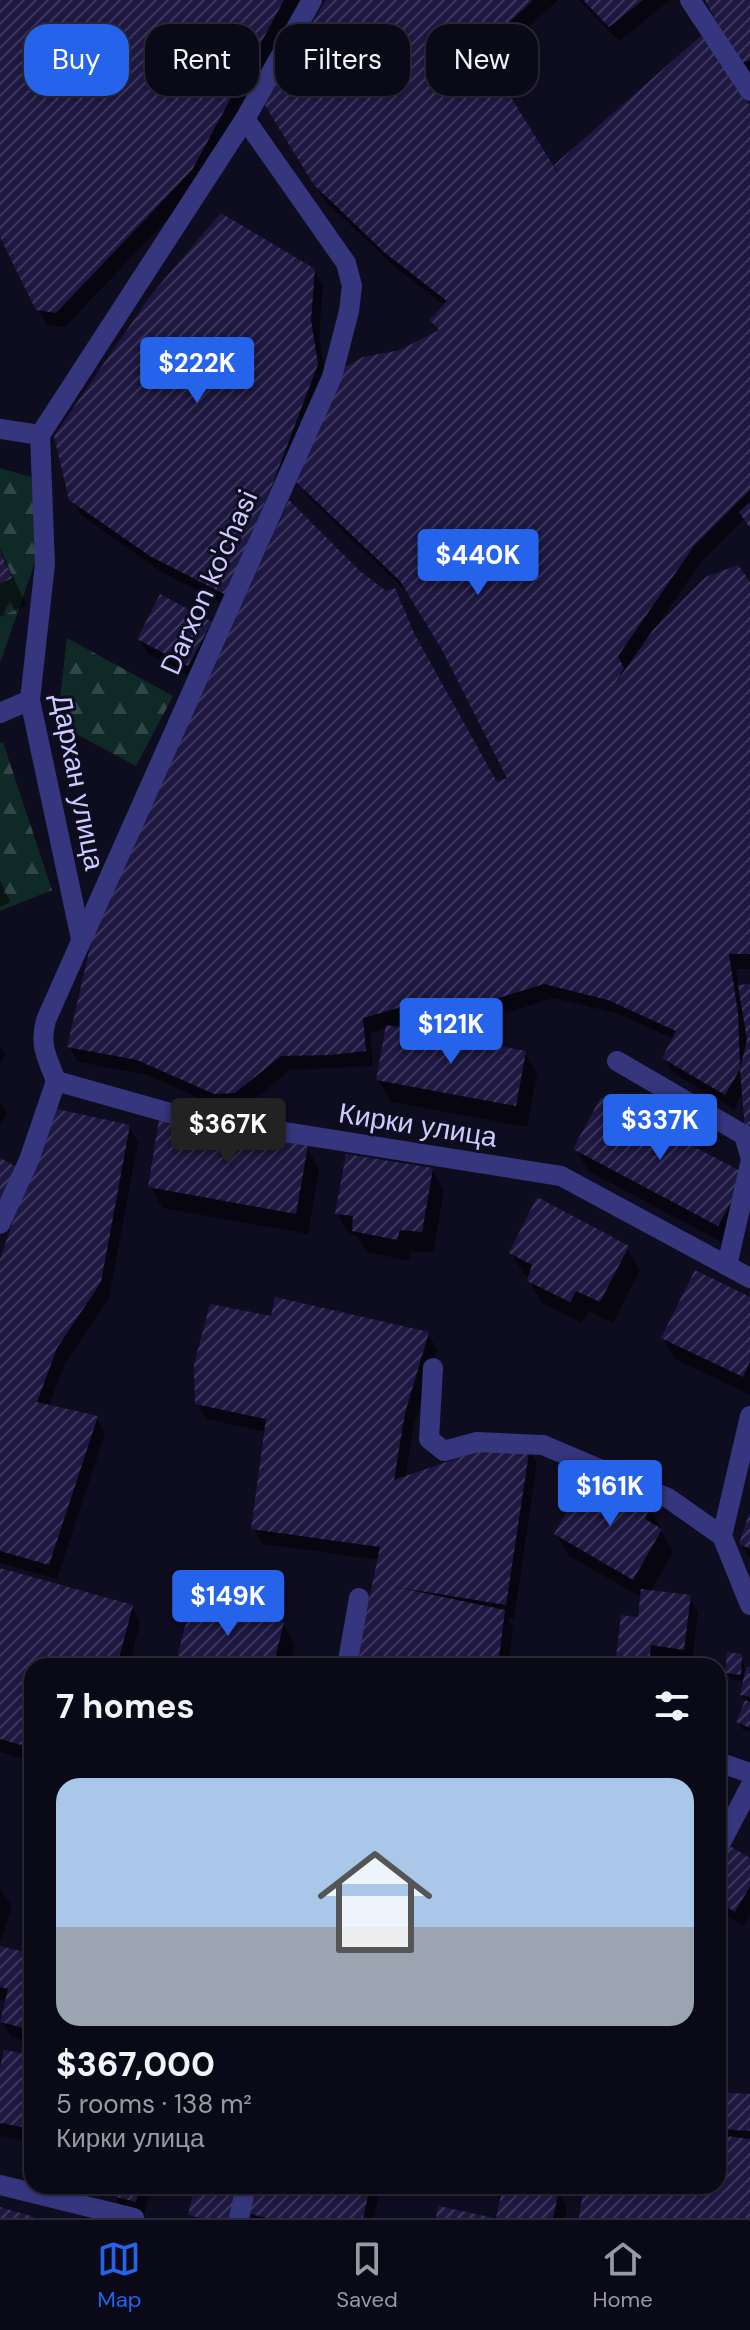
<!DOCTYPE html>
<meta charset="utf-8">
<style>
:root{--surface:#0a0917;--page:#181724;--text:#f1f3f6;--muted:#999aa1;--line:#2a2a36;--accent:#2563eb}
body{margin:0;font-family:"DM Sans",sans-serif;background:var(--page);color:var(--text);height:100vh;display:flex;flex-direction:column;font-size:30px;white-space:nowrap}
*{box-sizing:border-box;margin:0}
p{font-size:26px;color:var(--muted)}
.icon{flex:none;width:44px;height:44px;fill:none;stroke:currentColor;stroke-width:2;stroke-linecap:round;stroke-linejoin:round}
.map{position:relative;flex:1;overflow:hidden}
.drawer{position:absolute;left:24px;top:1658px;width:702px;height:536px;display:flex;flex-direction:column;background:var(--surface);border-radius:24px;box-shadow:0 2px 6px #0004,0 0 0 2px var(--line)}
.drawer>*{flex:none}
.hud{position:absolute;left:24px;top:24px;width:702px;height:72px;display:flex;gap:16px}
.price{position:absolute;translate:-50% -68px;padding:0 18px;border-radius:8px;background:var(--accent);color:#fff;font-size:26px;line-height:52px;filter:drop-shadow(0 2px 4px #0008)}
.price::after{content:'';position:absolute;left:50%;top:48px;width:24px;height:18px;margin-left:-12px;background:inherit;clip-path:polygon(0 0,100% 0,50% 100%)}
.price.selected{background:#222;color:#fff}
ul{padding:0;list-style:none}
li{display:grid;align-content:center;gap:16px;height:424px;padding:0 32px}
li+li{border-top:2px solid var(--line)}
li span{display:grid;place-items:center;height:248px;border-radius:24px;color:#555}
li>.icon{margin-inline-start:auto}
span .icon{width:144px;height:144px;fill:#fffc;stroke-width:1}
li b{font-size:34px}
h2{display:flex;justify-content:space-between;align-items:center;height:96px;padding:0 32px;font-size:34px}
.tag{padding:0 28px;border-radius:24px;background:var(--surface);box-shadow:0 2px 6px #0004,0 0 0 2px var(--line);font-size:28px;line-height:72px}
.tag.selected{background:var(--accent);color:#fff}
.dock{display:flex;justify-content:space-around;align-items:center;height:112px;border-top:2px solid var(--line);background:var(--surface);font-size:22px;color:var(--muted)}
.dock a{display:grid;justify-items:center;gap:4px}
.dock .selected{color:var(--accent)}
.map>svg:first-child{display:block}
.forest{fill:url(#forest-firs)}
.shadow{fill:#0007}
.building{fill:url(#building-hatch)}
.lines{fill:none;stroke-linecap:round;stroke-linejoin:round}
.minor{stroke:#36367f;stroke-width:20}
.labels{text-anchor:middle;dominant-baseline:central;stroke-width:6;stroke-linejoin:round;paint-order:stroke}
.street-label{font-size:28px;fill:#cecaff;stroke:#0e0c1f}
</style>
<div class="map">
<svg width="750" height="2218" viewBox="0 0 750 2218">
<defs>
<pattern id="forest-firs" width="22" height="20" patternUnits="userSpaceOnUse" patternTransform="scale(2)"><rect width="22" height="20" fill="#0f2927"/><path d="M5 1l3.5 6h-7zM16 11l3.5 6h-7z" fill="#314747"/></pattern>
<pattern id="building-hatch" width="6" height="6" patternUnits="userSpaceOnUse" patternTransform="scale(2)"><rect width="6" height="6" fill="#1e1740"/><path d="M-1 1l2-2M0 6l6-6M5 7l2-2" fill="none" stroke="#3e375d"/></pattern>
</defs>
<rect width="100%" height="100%" fill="#0e0c1f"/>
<!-- forest -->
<g class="forest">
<polygon points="0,468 31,477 47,528 0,663 0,584 12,578 0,551"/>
<polygon points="67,638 173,696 136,766 65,728 60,698"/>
<polygon points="3,742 52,890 0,911 0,743"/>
</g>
<!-- shadow -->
<g class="shadow">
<polygon points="0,0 299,0 200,185 65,327 47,325 0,233"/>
<polygon points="328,0 558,0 488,65 552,169 702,38 750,109 750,527 745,518 702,561 658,624 750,585 750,969 736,969 739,987 750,986 750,1135 744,1091 734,1109 673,1073 664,1058 674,1039 619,1014 553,998 501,1015 463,1031 414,1021 389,1028 525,1053 537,1074 527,1127 391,1102 378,1080 388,1028 370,1033 373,1066 290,1070 244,1108 224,1109 148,1075 78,1062 69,1046 357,572 386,594 394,590 423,653 496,784 510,779 446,653 411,596 308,497 299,482 401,352 439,332 432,320 445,306 395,267 325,201 266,102"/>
<polygon points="579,0 670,0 619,41"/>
<polygon points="707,0 750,0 750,79"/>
<polygon points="314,270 323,286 319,337 326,380 234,609 160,571 81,515 71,499"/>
<polygon points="0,548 26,605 0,617"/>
<polygon points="210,623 219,638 197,680 148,654 139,639"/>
<polygon points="0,880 10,902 0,907"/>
<polygon points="0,1045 5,1055 0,1065"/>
<polygon points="0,1101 7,1113 0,1125"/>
<polygon points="129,1126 138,1142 109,1298 65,1364 49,1406 97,1418 105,1433 57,1579 0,1563 0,1263 17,1216 0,1208 0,1161 21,1172"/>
<polygon points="307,1147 319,1169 308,1234 162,1208 150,1186"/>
<polygon points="576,1149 750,1185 750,1210 731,1247 588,1171"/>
<polygon points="432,1169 444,1191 433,1253 411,1251 409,1261 367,1252 357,1236 349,1235 337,1213"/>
<polygon points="627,1248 640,1270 613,1323 588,1311 582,1323 542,1303 529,1281 530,1278 524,1274 511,1253"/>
<polygon points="750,1299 750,1395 675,1359 663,1338"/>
<polygon points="272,1319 428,1334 437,1349 413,1429 405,1479 528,1448 537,1463 514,1619 507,1618 513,1627 508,1666 358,1666 380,1560 262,1544 253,1528 267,1432 206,1419 197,1403"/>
<polygon points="600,1496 649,1507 662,1529 661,1531 673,1552 650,1592 689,1597 698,1612 692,1664 659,1660 658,1666 617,1666 639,1619 642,1598 569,1556 556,1534"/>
<polygon points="750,1518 750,1559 741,1544"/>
<polygon points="0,1571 132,1607 140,1622 129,1666 32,1666 32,1761 0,1752"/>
<polygon points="283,1624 295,1645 290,1666 177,1666"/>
<polygon points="741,1656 745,1668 750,1670 750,1732 742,1729 738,1722 746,1702 742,1695 745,1681 731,1680 727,1673"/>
<polygon points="718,1788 728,1805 718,1824"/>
<polygon points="750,1860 750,1915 744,1926 718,1911 718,1870"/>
<polygon points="0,1890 12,1906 0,1944"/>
<polygon points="0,1948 32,1956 32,2042 11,2037 2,2022 7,2001 0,1999"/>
<polygon points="32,2057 32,2165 28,2158 32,2142 0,2136 0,2078"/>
<polygon points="718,2094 750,2096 750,2218 581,2218 679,2194 680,2186 718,2186"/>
<polygon points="87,2186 151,2186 144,2216 122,2211 114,2193"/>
<polygon points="256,2186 381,2186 374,2218 253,2218 250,2213"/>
<polygon points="505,2186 529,2186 558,2192 567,2208 565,2218 498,2218"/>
</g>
<!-- building -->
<g class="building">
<polygon points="0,0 284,0 192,170 56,313 36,310 0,237"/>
<polygon points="326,0 533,0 481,49 559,175 554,165 702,35 750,106 750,490 694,546 618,656 624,668 615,684 653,630 706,577 738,565 750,582 750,954 729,954 738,1013 740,1069 747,1040 738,985 750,984 750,1129 745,1130 740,1069 725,1095 662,1058 676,1031 608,1000 544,984 492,1000 453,1016 405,1006 363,1018 366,1051 330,1055 281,1056 235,1093 214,1094 137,1060 67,1047 92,939 289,500 359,570 386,591 395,588 415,635 497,782 507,778 441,648 400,581 296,482 340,370 363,357 400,350 439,330 430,320 447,301 384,252 314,185 263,102"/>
<polygon points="583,0 643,0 609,27"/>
<polygon points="705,0 750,0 750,60 739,64"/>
<polygon points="221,213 315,269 311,320 318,364 273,483 226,595 150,556 69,500 54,436 151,295"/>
<polygon points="750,502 750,528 739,512"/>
<polygon points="0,551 12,578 0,584"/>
<polygon points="160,594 212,622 188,666 137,639"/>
<polygon points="386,1025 526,1051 516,1106 376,1080"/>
<polygon points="601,1097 746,1174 718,1226 573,1149"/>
<polygon points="52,1108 130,1125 101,1282 57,1348 37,1402 98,1416 49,1565 0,1551 0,1259"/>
<polygon points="159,1119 308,1145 296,1214 148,1187"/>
<polygon points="346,1154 433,1168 422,1232 400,1230 397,1240 352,1231 353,1216 335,1214"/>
<polygon points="0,1158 22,1170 5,1201 0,1198"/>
<polygon points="537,1197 629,1246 600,1302 576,1291 570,1302 527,1281 532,1265 509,1253"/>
<polygon points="695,1270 750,1297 750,1361 743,1377 661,1338"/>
<polygon points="275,1297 429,1332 405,1413 394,1480 493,1446 530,1446 506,1605 396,1587 505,1610 498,1666 355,1666 380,1547 251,1529 266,1419 195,1404 194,1364 210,1304 271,1316"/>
<polygon points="606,1481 651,1505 645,1519 662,1529 633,1580 554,1534 582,1484 599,1493"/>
<polygon points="749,1514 750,1514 750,1549 739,1544"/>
<polygon points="0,1568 133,1605 117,1666 32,1666 32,1748 0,1739"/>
<polygon points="641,1589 691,1595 684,1650 651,1645 649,1666 615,1666 621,1615 638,1617"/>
<polygon points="192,1599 284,1622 273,1666 175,1666"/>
<polygon points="727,1652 742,1654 741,1675 725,1673"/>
<polygon points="746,1667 750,1667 750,1697 740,1695"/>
<polygon points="745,1700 750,1702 750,1728 736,1722"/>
<polygon points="730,1846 750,1858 750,1886 735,1912 718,1902 718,1866"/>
<polygon points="0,1946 32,1954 32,2030 0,2022 8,1989 0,1987"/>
<polygon points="4,2050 32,2055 32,2077 22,2127 0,2123 0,2068"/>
<polygon points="718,2092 750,2094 750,2131 718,2129"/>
<polygon points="718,2135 750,2139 750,2218 579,2218 583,2192 677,2192 678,2186 718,2186"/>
<polygon points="31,2138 32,2138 32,2160 26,2158"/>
<polygon points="114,2186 140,2186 136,2202 112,2196"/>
<polygon points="195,2186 237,2186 229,2218 200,2218 188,2215"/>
<polygon points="254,2186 370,2186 363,2218 266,2218 248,2213"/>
<polygon points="503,2186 539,2186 559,2191 553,2218 496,2218"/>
<polygon points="438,2206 490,2217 489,2218 436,2218"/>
<polygon points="0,2207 34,2217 34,2218 0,2218"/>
</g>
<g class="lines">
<!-- minor -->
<g class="minor">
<polyline points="690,0 750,91"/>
<polyline points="0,429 40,435"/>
<polyline points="40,435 245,119 312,0"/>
<polyline points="40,435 45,564 30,700 81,939"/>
<polyline points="0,713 30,700"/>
<polyline points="617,1061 744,1135 750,1156"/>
<path d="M56,1081C47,1057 39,1046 46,1020L332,377L349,311L352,286L346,263L245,119"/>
<polyline points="56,1081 177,1115 561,1176 750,1278"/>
<polyline points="0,1224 29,1160 56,1081"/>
<polyline points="727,1266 750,1164"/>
<polyline points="433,1368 429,1439 444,1451 477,1442 543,1445 668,1498 722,1536"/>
<polyline points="750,1416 722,1536 750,1605"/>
<polyline points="347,1666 359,1598"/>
<polyline points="718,1762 750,1773"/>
<polyline points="718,1848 750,1787"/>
<polyline points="0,2185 134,2218"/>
<polyline points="239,2218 246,2186"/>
</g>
</g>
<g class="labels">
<!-- street labels -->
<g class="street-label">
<text transform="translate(209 582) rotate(-66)">Darxon ko'chasi</text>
<text transform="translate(78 782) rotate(79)">Дархан улица</text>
<text transform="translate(418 1125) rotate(9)">Кирки улица</text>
</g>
</g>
</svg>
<b class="price" style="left:197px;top:405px">$222K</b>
<b class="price" style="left:478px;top:597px">$440K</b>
<b class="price" style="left:451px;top:1066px">$121K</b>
<b class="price" style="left:660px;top:1162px">$337K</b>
<b class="price selected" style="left:228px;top:1166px">$367K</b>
<b class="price" style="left:610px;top:1528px">$161K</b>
<b class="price" style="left:228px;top:1638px">$149K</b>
<div class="hud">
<a class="tag selected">Buy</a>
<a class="tag">Rent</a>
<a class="tag">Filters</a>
<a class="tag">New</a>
</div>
<section class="drawer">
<h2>7 homes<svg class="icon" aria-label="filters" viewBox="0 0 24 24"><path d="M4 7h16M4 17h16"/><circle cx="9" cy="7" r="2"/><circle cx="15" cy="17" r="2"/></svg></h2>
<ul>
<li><span style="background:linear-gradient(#a9c7e8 60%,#9aa5b1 0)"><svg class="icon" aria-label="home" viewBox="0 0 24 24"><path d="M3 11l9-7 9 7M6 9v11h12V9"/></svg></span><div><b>$367,000</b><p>5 rooms · 138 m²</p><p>Кирки улица</p></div></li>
</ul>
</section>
</div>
<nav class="dock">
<a class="selected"><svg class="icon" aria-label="map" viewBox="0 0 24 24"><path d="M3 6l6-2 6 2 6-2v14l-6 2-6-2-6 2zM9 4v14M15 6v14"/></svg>Map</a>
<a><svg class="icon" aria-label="saved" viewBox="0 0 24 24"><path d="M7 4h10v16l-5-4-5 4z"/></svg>Saved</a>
<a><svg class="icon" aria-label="home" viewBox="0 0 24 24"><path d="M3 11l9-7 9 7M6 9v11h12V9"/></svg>Home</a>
</nav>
